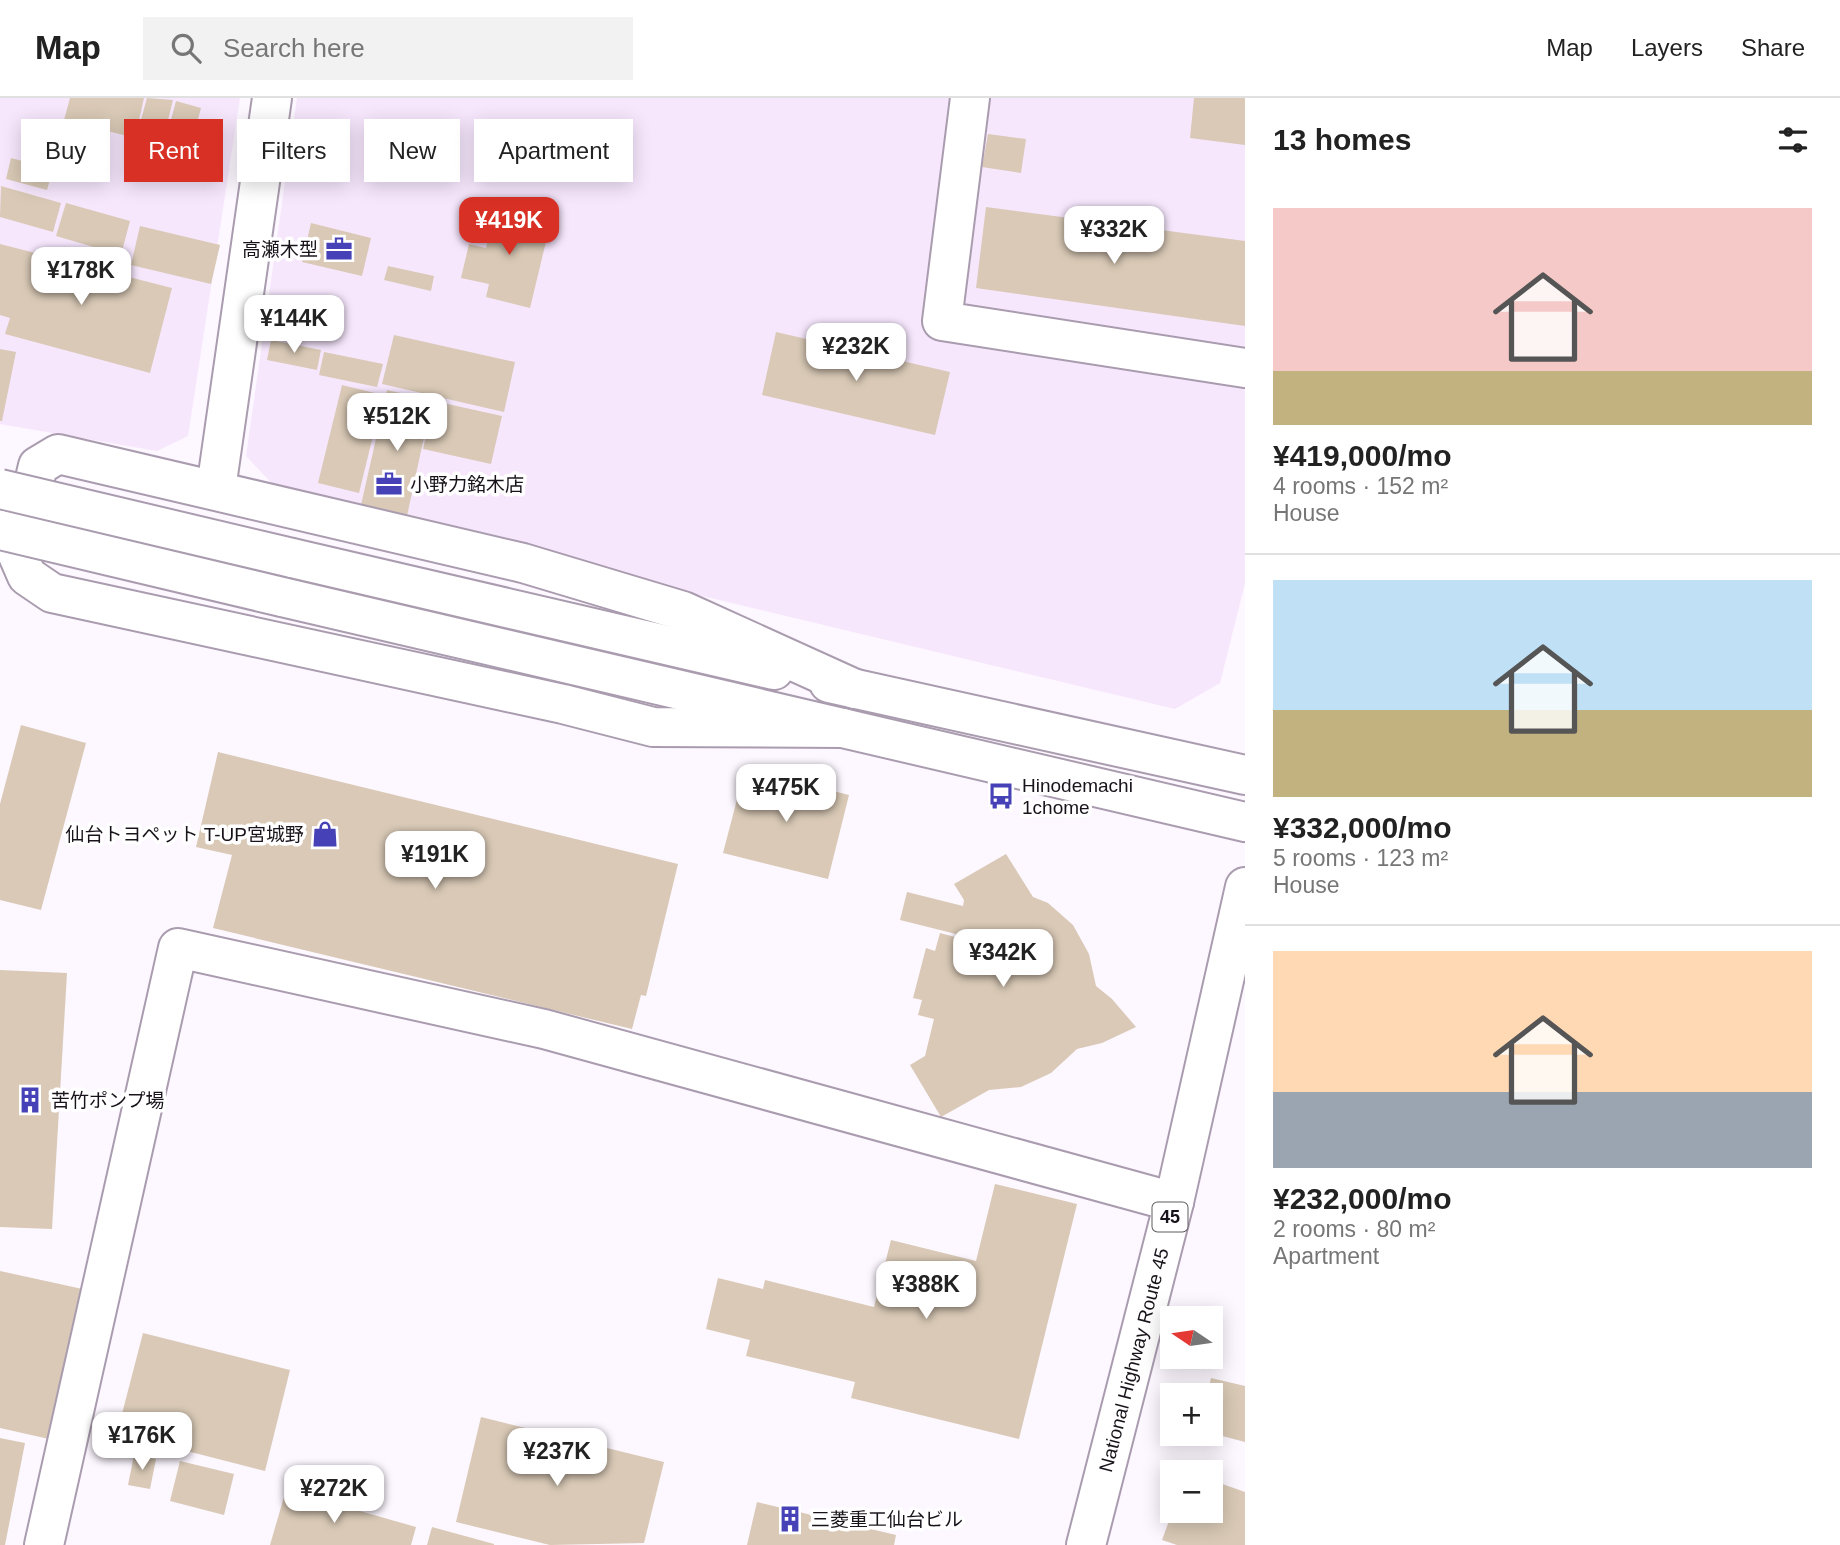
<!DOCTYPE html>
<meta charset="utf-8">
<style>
:root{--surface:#fff;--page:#f2f2f2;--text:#222;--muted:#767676;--line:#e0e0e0;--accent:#d93025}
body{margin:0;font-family:Arial,"Noto Sans JP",sans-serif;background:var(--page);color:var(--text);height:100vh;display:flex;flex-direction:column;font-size:26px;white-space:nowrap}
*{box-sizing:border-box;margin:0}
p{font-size:23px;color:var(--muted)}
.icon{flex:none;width:38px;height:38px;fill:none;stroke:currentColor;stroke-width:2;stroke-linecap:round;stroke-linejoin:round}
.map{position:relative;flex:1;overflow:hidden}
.sheet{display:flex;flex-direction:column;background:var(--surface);width:595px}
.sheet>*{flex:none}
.guide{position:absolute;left:21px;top:21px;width:665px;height:63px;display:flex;gap:14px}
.needle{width:46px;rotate:283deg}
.buttons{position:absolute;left:1160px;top:1208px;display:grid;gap:14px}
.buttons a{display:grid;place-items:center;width:63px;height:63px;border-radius:0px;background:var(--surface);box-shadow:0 4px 18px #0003;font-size:35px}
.price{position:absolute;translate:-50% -60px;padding:0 16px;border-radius:14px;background:#fff;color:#222;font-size:23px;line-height:46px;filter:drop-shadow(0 2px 4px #0008)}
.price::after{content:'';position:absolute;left:50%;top:42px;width:21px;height:16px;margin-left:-10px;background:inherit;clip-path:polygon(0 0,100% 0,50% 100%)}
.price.active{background:var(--accent);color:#fff}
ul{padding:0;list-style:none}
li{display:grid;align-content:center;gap:14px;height:371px;padding:0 28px}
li+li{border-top:2px solid var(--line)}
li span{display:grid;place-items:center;height:217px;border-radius:0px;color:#555}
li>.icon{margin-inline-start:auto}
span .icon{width:126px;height:126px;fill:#fffc;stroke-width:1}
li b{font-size:30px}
h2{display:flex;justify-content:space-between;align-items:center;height:84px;padding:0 28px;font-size:30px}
.chip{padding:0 24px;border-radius:0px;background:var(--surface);box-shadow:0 4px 18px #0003;font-size:24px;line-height:63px}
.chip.active{background:var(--accent);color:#fff}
header{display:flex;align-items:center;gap:42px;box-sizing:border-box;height:98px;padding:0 35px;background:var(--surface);border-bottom:2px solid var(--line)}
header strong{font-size:33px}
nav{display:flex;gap:38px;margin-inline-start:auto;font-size:24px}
.search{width:490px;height:63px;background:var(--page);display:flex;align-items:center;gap:18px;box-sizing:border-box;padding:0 24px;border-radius:0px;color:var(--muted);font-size:26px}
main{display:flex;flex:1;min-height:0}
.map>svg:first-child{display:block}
.built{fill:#f7e7fd}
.building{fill:#d9c9b6}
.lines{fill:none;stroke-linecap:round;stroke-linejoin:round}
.minor-casing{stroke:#aa9caf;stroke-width:42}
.highway-casing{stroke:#aa9caf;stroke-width:42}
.minor{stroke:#fff;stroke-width:38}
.highway{stroke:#fff;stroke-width:38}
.minor-bridge-casing{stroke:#aa9caf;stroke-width:42;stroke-linecap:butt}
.minor-bridge{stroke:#fff;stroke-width:38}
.labels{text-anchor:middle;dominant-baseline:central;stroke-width:7;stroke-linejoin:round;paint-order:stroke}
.shield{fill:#fff;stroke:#5d5a5f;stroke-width:2}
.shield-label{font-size:18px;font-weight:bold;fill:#18131a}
.poi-label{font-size:19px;fill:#18131a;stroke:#fff;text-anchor:start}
.street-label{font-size:19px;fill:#18131a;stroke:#fff}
</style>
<header>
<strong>Map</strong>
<div class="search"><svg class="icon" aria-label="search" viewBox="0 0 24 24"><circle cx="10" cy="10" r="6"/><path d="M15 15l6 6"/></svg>Search here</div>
<nav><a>Map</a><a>Layers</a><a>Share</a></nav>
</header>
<main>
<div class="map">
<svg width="1245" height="1447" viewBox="0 0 1245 1447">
<rect width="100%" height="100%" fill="#fdf7ff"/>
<!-- built -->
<g class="built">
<polygon points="0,0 240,0 188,338 157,353 0,326"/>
<polygon points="297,0 1245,0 1245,485 1220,585 1175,611 284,398 246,358"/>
</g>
<!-- building -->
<g class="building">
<polygon points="70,0 144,0 135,40 64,22"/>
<polygon points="147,0 173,2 162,46 136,40"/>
<polygon points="1194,0 1245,0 1245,47 1190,40"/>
<polygon points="176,3 201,10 193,40 188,39 184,53 164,48"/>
<polygon points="988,36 1026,41 1021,75 982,69"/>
<polygon points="11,60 53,71 47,92 6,81"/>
<polygon points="1,88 61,105 53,134 0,119"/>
<polygon points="66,105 130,123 121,157 56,138"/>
<polygon points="495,109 551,123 530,210 486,199 489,186 461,180 469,146 486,150"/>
<polygon points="986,109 1245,143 1245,228 976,190"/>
<polygon points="311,125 371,140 362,178 302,164"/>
<polygon points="140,128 220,147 211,186 131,167"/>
<polygon points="0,146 51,159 53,151 85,159 82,167 172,190 150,275 5,236 10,220 0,217"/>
<polygon points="388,168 434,178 431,193 384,182"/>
<polygon points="776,234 950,274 935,337 762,297"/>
<polygon points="394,237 515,264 504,314 382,286"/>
<polygon points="271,242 321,252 317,272 267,262"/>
<polygon points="0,251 16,254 2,323 0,323"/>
<polygon points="324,254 383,266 377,289 319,277"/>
<polygon points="342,287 383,297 359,395 318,385"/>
<polygon points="387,292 432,302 407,418 361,407"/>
<polygon points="434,303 502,318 491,366 423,351"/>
<polygon points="21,627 86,645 41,812 0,802 0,706"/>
<polygon points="218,654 678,766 646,898 641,897 632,931 213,830 232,757 196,749"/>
<polygon points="745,671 849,697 828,781 723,755"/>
<polygon points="1006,756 1033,799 1048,805 1073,827 1089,856 1096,888 1112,901 1136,929 1102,945 1077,951 1051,975 1021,989 989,992 941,1019 910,967 925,958 934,921 918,917 922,902 913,900 926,850 935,853 940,835 955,839 956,836 900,822 907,794 963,808 964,802 954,786"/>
<polygon points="0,872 67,875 52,1131 0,1129"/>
<polygon points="995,1086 1077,1106 1019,1341 851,1300 855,1284 746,1258 750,1242 706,1231 718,1180 763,1191 765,1182 874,1209 891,1142 976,1163"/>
<polygon points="0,1173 87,1192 49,1341 0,1330"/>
<polygon points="143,1235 290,1272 265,1373 117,1335"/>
<polygon points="1211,1280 1245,1288 1245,1344 1211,1335 1211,1297 1207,1297"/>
<polygon points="481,1319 664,1364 644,1445 550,1447 456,1424"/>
<polygon points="0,1340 25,1345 5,1447 0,1447"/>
<polygon points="134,1357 156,1361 150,1391 128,1387"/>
<polygon points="180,1363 234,1376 224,1417 170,1403"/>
<polygon points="1211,1382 1245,1394 1245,1447 1177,1447 1162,1442 1173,1412 1211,1412"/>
<polygon points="286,1392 416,1429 411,1447 270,1447"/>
<polygon points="757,1404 896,1437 894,1447 747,1447"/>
<polygon points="432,1429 494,1446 494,1447 427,1447"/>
</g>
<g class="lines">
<!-- minor casing -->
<g class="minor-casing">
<g id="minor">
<polyline points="970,0 942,223 1245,270"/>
<polyline points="216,391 272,0"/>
<polyline points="292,460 774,572"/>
<polyline points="282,499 1245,724"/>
<polyline points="829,585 1245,677"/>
<polyline points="843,630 653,629 563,606 52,495 27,478 17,455 38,368 58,356 523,465 683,513 855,591"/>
<polyline points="44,1447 178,850 544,931 1174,1104"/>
</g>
</g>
<!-- highway casing -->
<g class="highway-casing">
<g id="highway">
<path id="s1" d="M1086,1447L1174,1104L1245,789"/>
</g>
</g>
<!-- minor -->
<use href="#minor" class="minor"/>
<!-- highway -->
<use href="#highway" class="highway"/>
<!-- minor-bridge casing -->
<g class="minor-bridge-casing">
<g id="minor-bridge">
<polyline points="0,391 292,460"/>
<polyline points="0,432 282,499"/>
</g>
</g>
<!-- minor-bridge -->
<use href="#minor-bridge" class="minor-bridge"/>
</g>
<!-- icons -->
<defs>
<g id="office-bare" transform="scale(2.1)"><path d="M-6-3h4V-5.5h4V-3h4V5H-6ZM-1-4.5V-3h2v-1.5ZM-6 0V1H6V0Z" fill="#4741b7" stroke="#fff" stroke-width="2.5" paint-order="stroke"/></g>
<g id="bus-bare" transform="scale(2.1)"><path d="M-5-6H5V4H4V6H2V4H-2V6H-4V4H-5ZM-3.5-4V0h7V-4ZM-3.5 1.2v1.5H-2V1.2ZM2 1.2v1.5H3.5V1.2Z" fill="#4741b7" stroke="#fff" stroke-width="2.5" paint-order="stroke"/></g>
<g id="shop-bare" transform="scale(2.1)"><path d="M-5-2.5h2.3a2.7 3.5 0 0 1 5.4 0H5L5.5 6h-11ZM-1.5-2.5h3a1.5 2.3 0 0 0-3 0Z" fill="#4741b7" stroke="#fff" stroke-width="2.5" paint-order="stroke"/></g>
<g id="building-bare" transform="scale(2.1)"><path d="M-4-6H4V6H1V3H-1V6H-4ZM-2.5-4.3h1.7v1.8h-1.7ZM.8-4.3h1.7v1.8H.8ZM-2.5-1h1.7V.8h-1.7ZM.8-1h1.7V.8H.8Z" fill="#4741b7" stroke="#fff" stroke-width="2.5" paint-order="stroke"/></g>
</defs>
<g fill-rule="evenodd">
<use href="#office-bare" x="339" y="151"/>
<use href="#office-bare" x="389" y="386"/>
<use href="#bus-bare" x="1001" y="698"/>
<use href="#shop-bare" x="325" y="736"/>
<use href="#building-bare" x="30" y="1002"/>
<use href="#building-bare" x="790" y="1421"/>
</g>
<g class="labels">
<!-- shield labels -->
<rect class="shield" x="1152.5" y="1104.5" width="35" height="29" rx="5"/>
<g class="shield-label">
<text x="1170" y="1119">45</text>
</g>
<!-- poi labels -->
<g class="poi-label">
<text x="318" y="151" text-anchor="end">高瀬木型</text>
<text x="410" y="386">小野力銘木店</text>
<text x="1022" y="687">Hinodemachi<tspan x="1022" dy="22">1chome</tspan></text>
<text x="304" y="736" text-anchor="end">仙台トヨペット T-UP宮城野</text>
<text x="51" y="1002">苦竹ポンプ場</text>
<text x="811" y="1421">三菱重工仙台ビル</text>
</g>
<!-- street labels -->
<g class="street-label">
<text stroke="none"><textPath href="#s1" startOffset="191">National Highway Route 45</textPath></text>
</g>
</g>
</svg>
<div class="buttons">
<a><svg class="needle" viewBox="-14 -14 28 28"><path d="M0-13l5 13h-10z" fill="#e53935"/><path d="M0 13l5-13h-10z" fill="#767676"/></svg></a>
<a>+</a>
<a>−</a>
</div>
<b class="price active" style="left:509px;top:159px">¥419K</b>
<b class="price" style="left:1114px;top:168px">¥332K</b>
<b class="price" style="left:81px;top:209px">¥178K</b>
<b class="price" style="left:294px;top:257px">¥144K</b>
<b class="price" style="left:856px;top:285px">¥232K</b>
<b class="price" style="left:397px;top:355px">¥512K</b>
<b class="price" style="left:786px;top:726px">¥475K</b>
<b class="price" style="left:435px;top:793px">¥191K</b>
<b class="price" style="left:1003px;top:891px">¥342K</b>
<b class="price" style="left:926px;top:1223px">¥388K</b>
<b class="price" style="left:142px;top:1374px">¥176K</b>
<b class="price" style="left:557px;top:1390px">¥237K</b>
<b class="price" style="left:334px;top:1427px">¥272K</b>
<div class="guide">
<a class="chip">Buy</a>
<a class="chip active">Rent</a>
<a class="chip">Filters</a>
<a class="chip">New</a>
<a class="chip">Apartment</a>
</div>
</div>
<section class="sheet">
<h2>13 homes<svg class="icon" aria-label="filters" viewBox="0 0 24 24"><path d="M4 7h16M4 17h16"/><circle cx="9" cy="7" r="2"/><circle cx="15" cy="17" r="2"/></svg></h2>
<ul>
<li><span style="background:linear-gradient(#f6c9c9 75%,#c2b280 0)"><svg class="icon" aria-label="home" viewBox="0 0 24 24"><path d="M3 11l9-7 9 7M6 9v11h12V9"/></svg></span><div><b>¥419,000/mo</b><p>4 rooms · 152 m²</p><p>House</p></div></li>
<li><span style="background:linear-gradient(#bfe0f5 60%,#c2b280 0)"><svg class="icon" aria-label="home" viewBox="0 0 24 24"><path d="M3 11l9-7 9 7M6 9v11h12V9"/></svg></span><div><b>¥332,000/mo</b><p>5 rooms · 123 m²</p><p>House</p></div></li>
<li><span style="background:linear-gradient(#ffd9b3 65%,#9aa5b1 0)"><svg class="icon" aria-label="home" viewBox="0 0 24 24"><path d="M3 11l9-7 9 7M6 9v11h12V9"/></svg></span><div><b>¥232,000/mo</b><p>2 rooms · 80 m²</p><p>Apartment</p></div></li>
</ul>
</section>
</main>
